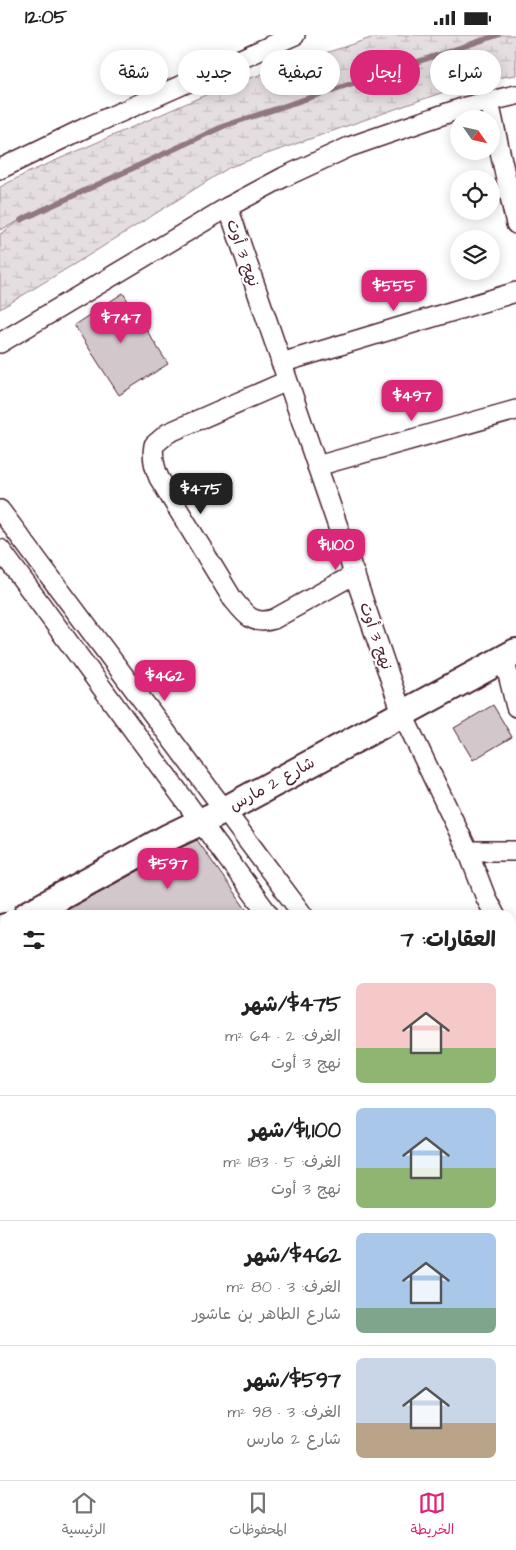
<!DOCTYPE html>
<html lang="ar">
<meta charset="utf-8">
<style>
:root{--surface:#fff;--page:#f6f6f6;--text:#222;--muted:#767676;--line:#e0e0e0;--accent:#db2777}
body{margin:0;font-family:"Architects Daughter","Playpen Sans Arabic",sans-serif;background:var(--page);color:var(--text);direction:rtl;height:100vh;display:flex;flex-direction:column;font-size:19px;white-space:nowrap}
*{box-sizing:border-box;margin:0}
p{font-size:16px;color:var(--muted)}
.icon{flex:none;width:28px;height:28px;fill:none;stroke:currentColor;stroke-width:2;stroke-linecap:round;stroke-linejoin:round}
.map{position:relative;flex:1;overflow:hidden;direction:ltr}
.drawer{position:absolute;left:0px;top:875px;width:516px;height:570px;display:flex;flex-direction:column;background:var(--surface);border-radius:15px 15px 0 0;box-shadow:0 2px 12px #0003;direction:rtl}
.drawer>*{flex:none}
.hud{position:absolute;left:15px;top:15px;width:486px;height:45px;direction:rtl;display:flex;gap:10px}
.needle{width:32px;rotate:124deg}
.controls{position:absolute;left:450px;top:75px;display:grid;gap:10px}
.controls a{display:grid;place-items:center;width:50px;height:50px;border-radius:50%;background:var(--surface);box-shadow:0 2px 12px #0003;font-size:25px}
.price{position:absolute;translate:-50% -42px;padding:0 11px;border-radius:10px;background:var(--accent);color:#fff;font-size:16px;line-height:32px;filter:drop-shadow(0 1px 2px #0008)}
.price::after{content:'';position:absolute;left:50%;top:30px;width:15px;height:11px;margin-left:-8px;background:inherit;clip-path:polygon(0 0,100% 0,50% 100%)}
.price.active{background:#222;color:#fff}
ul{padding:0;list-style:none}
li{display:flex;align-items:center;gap:15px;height:125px;padding:0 20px}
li+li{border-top:1px solid var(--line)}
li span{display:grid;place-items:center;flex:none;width:140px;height:100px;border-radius:8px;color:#555}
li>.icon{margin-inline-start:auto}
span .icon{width:60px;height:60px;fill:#fffc;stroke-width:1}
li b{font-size:21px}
h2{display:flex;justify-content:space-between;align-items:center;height:60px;padding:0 20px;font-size:21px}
.chip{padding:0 18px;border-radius:22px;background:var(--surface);box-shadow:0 2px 12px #0003;font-size:18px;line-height:45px}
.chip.active{background:var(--accent);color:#fff}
.status{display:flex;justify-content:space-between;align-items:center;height:35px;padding:0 25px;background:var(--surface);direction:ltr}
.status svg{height:14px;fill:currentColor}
.tab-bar{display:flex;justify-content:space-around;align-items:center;height:70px;border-top:1px solid var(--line);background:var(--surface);font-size:14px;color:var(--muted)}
.tab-bar a{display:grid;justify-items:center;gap:2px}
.tab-bar .active{color:var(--accent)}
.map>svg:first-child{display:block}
.wetland{fill:url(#wetland-marsh);stroke:#987e86}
.park{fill:url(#park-tufts);stroke:#987e86}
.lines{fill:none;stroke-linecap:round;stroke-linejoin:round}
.stream{stroke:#91787e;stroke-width:5.5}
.building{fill:#d2c7cb;stroke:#4a1f2b}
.street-casing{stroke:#4a1f2b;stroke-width:22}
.secondary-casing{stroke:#4a1f2b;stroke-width:30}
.street{stroke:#fff;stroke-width:19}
.secondary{stroke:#fff;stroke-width:26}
.labels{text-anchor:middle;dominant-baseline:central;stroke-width:4.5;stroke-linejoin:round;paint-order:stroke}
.street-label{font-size:16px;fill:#4a1f2b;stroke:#fff}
</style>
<div class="status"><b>12:05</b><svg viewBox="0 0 49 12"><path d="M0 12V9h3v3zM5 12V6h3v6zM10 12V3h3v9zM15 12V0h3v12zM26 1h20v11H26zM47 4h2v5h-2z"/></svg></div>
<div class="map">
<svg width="516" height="1445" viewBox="0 0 516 1445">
<defs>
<pattern id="wetland-marsh" width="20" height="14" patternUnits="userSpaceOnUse" patternTransform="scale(1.25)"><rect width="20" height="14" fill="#e5dee0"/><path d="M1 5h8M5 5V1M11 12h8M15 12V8" fill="none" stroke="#c6bec0"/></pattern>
<pattern id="park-tufts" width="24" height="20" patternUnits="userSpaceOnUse" patternTransform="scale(1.25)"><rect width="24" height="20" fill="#e5dee0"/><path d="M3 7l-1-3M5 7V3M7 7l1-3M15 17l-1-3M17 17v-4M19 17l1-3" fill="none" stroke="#c6bec0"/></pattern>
</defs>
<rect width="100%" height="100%" fill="#fff"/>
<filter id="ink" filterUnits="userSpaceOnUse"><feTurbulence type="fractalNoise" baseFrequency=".02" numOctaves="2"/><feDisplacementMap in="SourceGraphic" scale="10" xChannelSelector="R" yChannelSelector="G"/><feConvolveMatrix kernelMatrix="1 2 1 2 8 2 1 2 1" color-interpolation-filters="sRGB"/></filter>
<g filter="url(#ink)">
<!-- wetland -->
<polygon class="wetland" points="380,0 516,0 516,40 475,46 230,132 86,222 0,274 0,199 19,186 0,195 0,152 27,138 226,51"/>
<!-- park -->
<polygon class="park" points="212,1440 472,1440 474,1445 214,1445"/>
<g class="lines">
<!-- stream -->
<polyline class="stream" points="21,185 224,91 498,0"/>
</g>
<!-- building -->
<g class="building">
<polygon points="123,258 168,329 119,360 74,290"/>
<polygon points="493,670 512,702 473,725 454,693"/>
<polygon points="197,805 250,880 58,880 176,815"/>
</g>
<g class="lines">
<!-- street casing -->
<g class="street-casing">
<g id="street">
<polyline points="489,67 516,189"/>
<polyline points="0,134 87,92 295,0"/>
<polyline points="228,172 402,678 468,816 486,863 495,880"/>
<polyline points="0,308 228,172 284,142 349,112 465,72 516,60"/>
<polyline points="281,328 516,257"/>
<path d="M287,346L168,398L154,410C152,422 154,431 159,443L232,563C245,579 252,591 274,584L355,539"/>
<polyline points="317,431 516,375"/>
<polyline points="0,475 303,880"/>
<polyline points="0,514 269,880"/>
<polyline points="504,623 516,672"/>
<polyline points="468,816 516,816"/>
<polyline points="511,905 516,912"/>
<polyline points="511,1163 516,1170"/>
<polyline points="511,1214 516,1221"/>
<polyline points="197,1440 199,1445"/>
<polyline points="491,1440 493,1445"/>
</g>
</g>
<!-- secondary casing -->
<g class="secondary-casing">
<g id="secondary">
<polyline points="27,880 169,802 225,775 516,617"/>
<polyline points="0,894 5,892"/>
<polyline points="511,1323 516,1321"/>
<polyline points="0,1442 7,1440"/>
</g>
</g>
<!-- street -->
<use href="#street" class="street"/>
<!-- secondary -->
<use href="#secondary" class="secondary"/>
</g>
</g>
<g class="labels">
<!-- street labels -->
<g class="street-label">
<text transform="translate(243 218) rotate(71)">نهج 3 أوت</text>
<text transform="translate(376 601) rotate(71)">نهج 3 أوت</text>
<text transform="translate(272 749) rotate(-29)">شارع 2 مارس</text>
</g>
</g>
</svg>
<div class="controls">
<a><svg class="needle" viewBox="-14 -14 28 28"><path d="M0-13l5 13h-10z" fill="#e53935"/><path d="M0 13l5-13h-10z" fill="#767676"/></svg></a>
<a><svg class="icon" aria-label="locate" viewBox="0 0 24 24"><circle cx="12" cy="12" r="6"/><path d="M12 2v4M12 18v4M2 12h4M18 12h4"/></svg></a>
<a><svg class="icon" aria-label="layers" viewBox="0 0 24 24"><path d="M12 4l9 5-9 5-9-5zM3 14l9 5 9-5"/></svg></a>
</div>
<b class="price" style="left:394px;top:277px">$555</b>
<b class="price" style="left:121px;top:309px">$747</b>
<b class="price" style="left:412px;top:387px">$497</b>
<b class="price active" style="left:201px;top:480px">$475</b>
<b class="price" style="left:336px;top:536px">$1,100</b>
<b class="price" style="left:165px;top:667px">$462</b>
<b class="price" style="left:168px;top:855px">$597</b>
<div class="hud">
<a class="chip">شراء</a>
<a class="chip active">إيجار</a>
<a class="chip">تصفية</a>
<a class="chip">جديد</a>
<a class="chip">شقة</a>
</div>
<section class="drawer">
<h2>العقارات: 7<svg class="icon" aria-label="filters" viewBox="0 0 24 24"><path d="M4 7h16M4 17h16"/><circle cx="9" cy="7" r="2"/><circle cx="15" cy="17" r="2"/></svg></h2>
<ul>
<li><span style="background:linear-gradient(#f6c9c9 65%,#8fb573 0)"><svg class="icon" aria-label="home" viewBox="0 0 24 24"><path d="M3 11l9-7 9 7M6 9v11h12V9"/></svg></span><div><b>$475/شهر</b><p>الغرف: 2 · 64 m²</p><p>نهج 3 أوت</p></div></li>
<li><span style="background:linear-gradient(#a9c7e8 60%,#8fb573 0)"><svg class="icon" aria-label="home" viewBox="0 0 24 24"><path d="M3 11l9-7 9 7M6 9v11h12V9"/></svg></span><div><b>$1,100/شهر</b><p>الغرف: 5 · 183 m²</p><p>نهج 3 أوت</p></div></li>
<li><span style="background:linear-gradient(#a9c7e8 75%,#7fa58c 0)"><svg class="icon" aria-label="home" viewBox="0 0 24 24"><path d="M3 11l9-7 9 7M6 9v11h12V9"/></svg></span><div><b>$462/شهر</b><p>الغرف: 3 · 80 m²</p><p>شارع الطاهر بن عاشور</p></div></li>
<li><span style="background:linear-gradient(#c9d6e8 65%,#b9a48a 0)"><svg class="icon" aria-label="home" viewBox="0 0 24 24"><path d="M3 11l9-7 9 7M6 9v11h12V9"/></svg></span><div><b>$597/شهر</b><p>الغرف: 3 · 98 m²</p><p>شارع 2 مارس</p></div></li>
</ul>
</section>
</div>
<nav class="tab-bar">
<a class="active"><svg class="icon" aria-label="map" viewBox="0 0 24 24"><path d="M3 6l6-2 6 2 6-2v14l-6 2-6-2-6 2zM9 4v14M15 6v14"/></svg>الخريطة</a>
<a><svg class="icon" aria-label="saved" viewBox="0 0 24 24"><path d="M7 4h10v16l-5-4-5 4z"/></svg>المحفوظات</a>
<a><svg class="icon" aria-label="home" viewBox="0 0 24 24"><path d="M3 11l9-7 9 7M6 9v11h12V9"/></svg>الرئيسية</a>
</nav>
